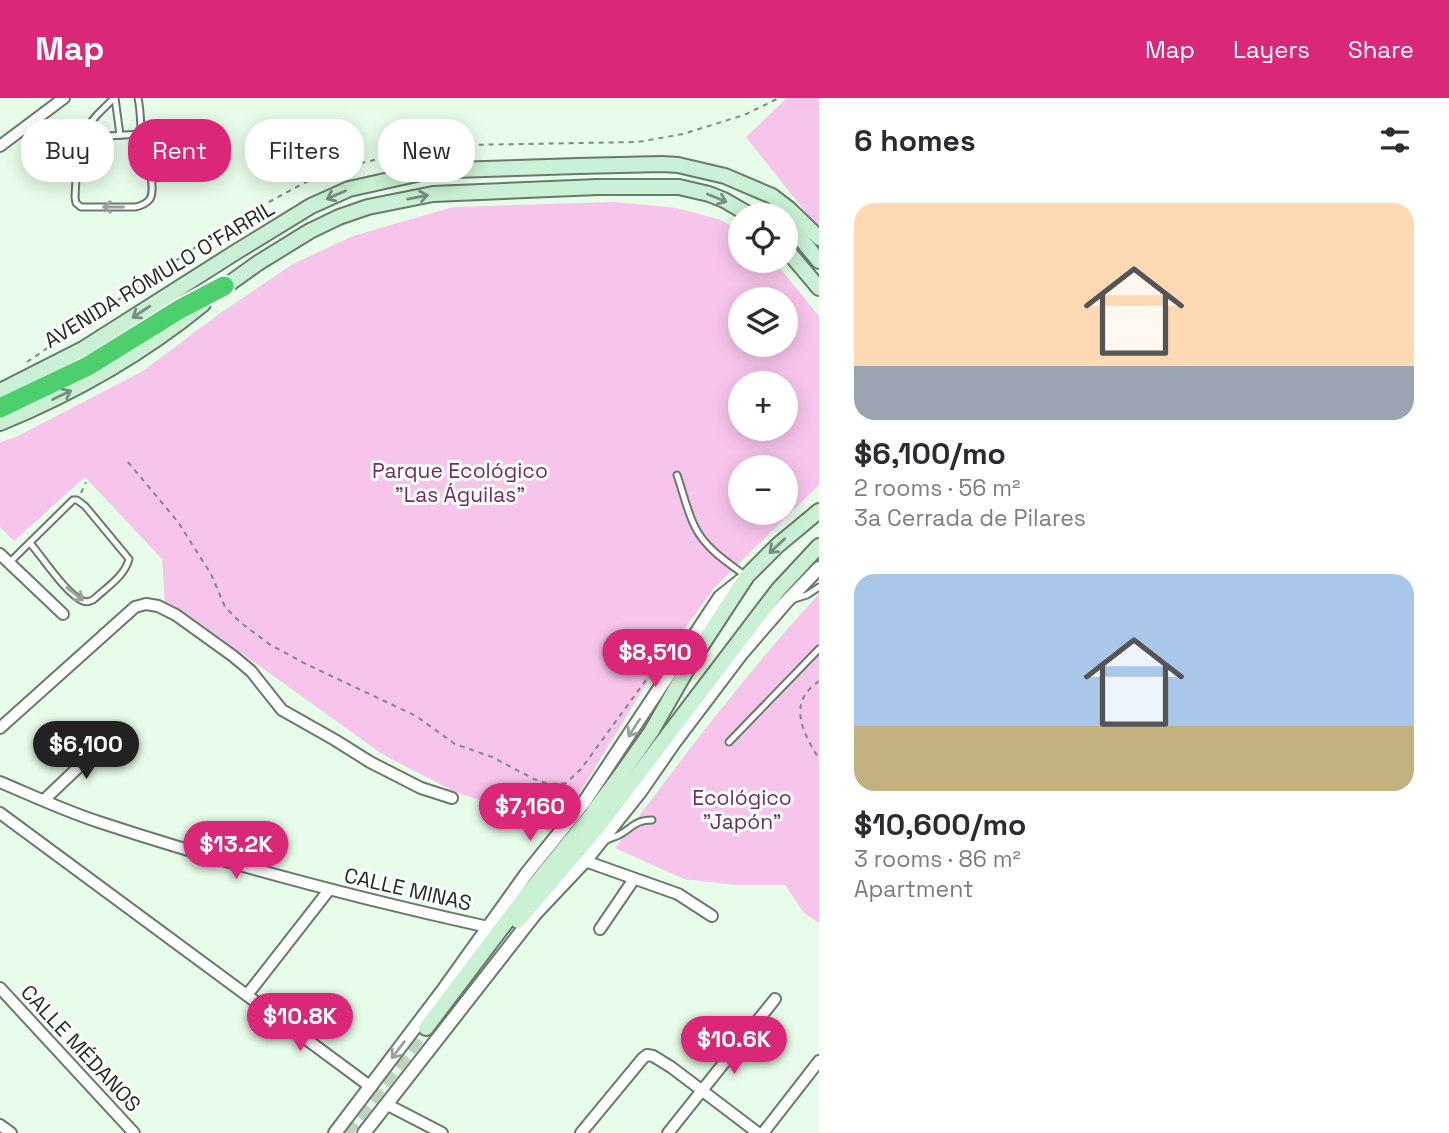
<!DOCTYPE html>
<meta charset="utf-8">
<style>
:root{--surface:#fff;--page:#f2f2f3;--text:#2b2b33;--muted:#7c7c81;--accent:#db2777}
body{margin:0;font-family:"Space Grotesk",sans-serif;background:var(--page);color:var(--text);height:100vh;display:flex;flex-direction:column;font-size:26px;white-space:nowrap}
*{box-sizing:border-box;margin:0}
p{font-size:23px;color:var(--muted)}
.icon{flex:none;width:38px;height:38px;fill:none;stroke:currentColor;stroke-width:2;stroke-linecap:round;stroke-linejoin:round}
.map{position:relative;flex:1;overflow:hidden}
.side{display:flex;flex-direction:column;background:var(--surface);width:630px}
.side>*{flex:none}
.hud{position:absolute;left:21px;top:21px;width:665px;height:63px;display:flex;gap:14px}
.buttons{position:absolute;left:728px;top:105px;display:grid;gap:14px}
.buttons a{display:grid;place-items:center;width:70px;height:70px;border-radius:50%;background:var(--surface);box-shadow:0 4px 18px #0003;font-size:35px}
.price{position:absolute;translate:-50% -60px;padding:0 16px;border-radius:24px;background:var(--accent);color:#fff;font-size:23px;line-height:46px;filter:drop-shadow(0 2px 4px #0008)}
.price::after{content:'';position:absolute;left:50%;top:42px;width:21px;height:16px;margin-left:-10px;background:inherit;clip-path:polygon(0 0,100% 0,50% 100%)}
.price.on{background:#222;color:#fff}
ul{padding:0;list-style:none}
li{display:grid;align-content:center;gap:14px;height:371px;padding:0 35px}
li span{display:grid;place-items:center;height:217px;border-radius:21px;color:#555}
li>.icon{margin-inline-start:auto}
span .icon{width:126px;height:126px;fill:#fffc;stroke-width:1}
li b{font-size:30px}
h2{display:flex;justify-content:space-between;align-items:center;height:84px;padding:0 35px;font-size:30px}
.chip{padding:0 24px;border-radius:28px;background:var(--surface);box-shadow:0 4px 18px #0003;font-size:24px;line-height:63px}
.chip.on{background:var(--accent);color:#fff}
header{display:flex;align-items:center;gap:42px;box-sizing:border-box;height:98px;padding:0 35px;background:var(--accent);color:#fff}
header strong{font-size:33px}
nav{display:flex;gap:38px;margin-inline-start:auto;font-size:24px}
main{display:flex;flex:1;min-height:0}
.map>svg:first-child{display:block}
.green{fill:#f7c4eb;fill-rule:evenodd}
.lines{fill:none;stroke-linecap:round;stroke-linejoin:round}
.secondary-tunnel{stroke:#c0d2c2;stroke-width:14;stroke-dasharray:14 7;stroke-linecap:butt}
.service-casing{stroke:#687b6b;stroke-width:9}
.minor-casing{stroke:#687b6b;stroke-width:14}
.tertiary-casing{stroke:#687b6b;stroke-width:16}
.secondary-casing{stroke:#687b6b;stroke-width:18}
.motorway-casing{stroke:#fff;stroke-width:23}
.path{stroke:#7d8b7f;stroke-width:2;stroke-dasharray:5 5;stroke-linecap:butt}
.service{stroke:#fff;stroke-width:5}
.minor{stroke:#fff;stroke-width:10}
.tertiary{stroke:#fff;stroke-width:12}
.secondary{stroke:#caf1d3;stroke-width:14}
.motorway{stroke:#4dcf6d;stroke-width:19}
.oneway{stroke:#768e7c}
.oneway2{stroke:#9ca09c}
.labels{text-anchor:middle;dominant-baseline:central;stroke-width:6;stroke-linejoin:round;paint-order:stroke}
.street-label{font-size:21px;fill:#232b24;stroke:#fff}
.park-label{font-size:21px;fill:#6c2e61;stroke:#fff}
</style>
<header>
<strong>Map</strong>
<nav><a>Map</a><a>Layers</a><a>Share</a></nav>
</header>
<main>
<div class="map">
<svg width="819" height="1035" viewBox="0 0 819 1035">
<rect width="100%" height="100%" fill="#e7fce9"/>
<!-- green -->
<g class="green">
<polygon points="787,0 819,0 819,131 746,39"/>
<path d="M615,104L677,110L721,122L740,134V163H774L819,218V387L716,488L659,565L554,737L519,715L455,694L382,656L187,516L165,508L162,461L85,379L14,443L0,429V344L16,339L143,273L219,216L293,166L353,138L453,109ZM740,201H786V247H740ZM740,285H786V331H740ZM740,369H786V415H740Z"/>
<path d="M819,496V825L804,815L785,787H736L684,781L615,750C680,663 745,576 819,496Z"/>
</g>
<g class="lines">
<!-- secondary-tunnel -->
<polyline class="secondary-tunnel" points="345,1035 426,930"/>
<!-- service casing -->
<g class="service-casing">
<g id="service">
<path d="M114,0L97,17L92,23L90,39L77,62L75,99L76,105L81,109H135C141,108 146,106 150,101C157,89 145,53 142,39C140,26 141,13 138,0"/>
<polyline points="115,0 120,37"/>
<polyline points="90,39 142,36"/>
<path d="M677,377C683,394 687,413 695,429C706,451 727,464 746,478"/>
<path d="M9,465L73,402H77L85,408L129,461C125,478 106,490 93,502C89,503 88,505 83,503C66,496 43,460 30,445"/>
<polyline points="794,501 807,497 819,489"/>
<polyline points="729,644 819,551"/>
<path d="M607,742C611,740 615,739 619,737C632,730 635,722 652,722"/>
</g>
</g>
<!-- minor casing -->
<g class="minor-casing">
<g id="minor">
<polyline points="0,48 64,0"/>
<polyline points="0,456 63,516"/>
<polyline points="0,630 135,509 146,506 158,508 176,517 233,558 251,573 282,612 335,642 370,664 421,690 452,700"/>
<path d="M0,684C33,698 65,713 99,724C226,766 357,800 488,829"/>
<polyline points="44,702 107,642"/>
<polyline points="0,715 371,989"/>
<polyline points="585,763 678,796 712,818"/>
<polyline points="600,831 634,781"/>
<polyline points="0,890 134,1035"/>
<polyline points="247,897 329,792"/>
<polyline points="386,1006 442,1035"/>
<polyline points="0,1027 11,1035"/>
<polyline points="581,1035 643,960 647,957 653,958 671,969 758,1035"/>
<polyline points="668,1035 775,901"/>
<polyline points="763,1035 819,963"/>
</g>
</g>
<!-- tertiary casing -->
<g class="tertiary-casing">
<g id="tertiary">
<polyline points="335,1035 444,891 527,775 585,703 720,499 744,480"/>
<polyline points="364,1035 535,816 585,763 640,694 674,645 742,555 786,504 819,470"/>
</g>
</g>
<!-- secondary casing -->
<g class="secondary-casing">
<g id="secondary">
<polyline points="786,123 819,163"/>
<polyline points="786,151 819,190"/>
<polyline points="219,193 258,165 310,133 339,119 368,109 433,96 598,89 679,89 709,96 724,102 750,117"/>
<polyline points="0,293 83,251 236,154 311,108 349,91 421,75 453,72 578,68 662,66 678,67 725,78 772,98 789,111 819,140"/>
<path d="M0,325C73,295 142,256 203,206"/>
<polyline points="518,823 598,729 778,492 819,448"/>
<polyline points="426,930 522,803 589,720 620,678 651,634 694,559 747,478 778,447 819,413"/>
</g>
</g>
<!-- motorway casing -->
<g class="motorway-casing">
<polyline id="motorway" points="0,310 88,268 180,211 224,188"/>
</g>
<!-- path -->
<g class="path">
<polyline points="27,264 234,123 304,85 345,69 412,53 465,47 638,44 683,36 744,17 779,0"/>
<polyline points="128,364 178,424 211,476 225,509 240,524 269,546 306,566 416,618 455,646 492,659 534,681 549,686 566,685 581,671 676,541"/>
<polyline points="81,395 86,384"/>
<path d="M819,583C787,605 802,633 819,661"/>
</g>
<!-- service -->
<use href="#service" class="service"/>
<!-- minor -->
<use href="#minor" class="minor"/>
<!-- tertiary -->
<use href="#tertiary" class="tertiary"/>
<!-- secondary -->
<use href="#secondary" class="secondary"/>
<!-- motorway -->
<use href="#motorway" class="motorway"/>
</g>
<!-- one-way arrows -->
<defs><path id="oneway-shaft" d="M-6 0H5M1.5-3L5.5 0L1.5 3" fill="none" stroke-width="1.6" stroke-linecap="round" stroke-linejoin="round" transform="scale(1.75)"/></defs>
<g class="oneway">
<use href="#oneway-shaft" transform="translate(336 97) rotate(156)"/>
<use href="#oneway-shaft" transform="translate(418 99) rotate(-11)"/>
<use href="#oneway-shaft" transform="translate(717 100) rotate(22)"/>
<use href="#oneway-shaft" transform="translate(141 214) rotate(147)"/>
<use href="#oneway-shaft" transform="translate(62 297) rotate(-26)"/>
<use href="#oneway-shaft" transform="translate(777 448) rotate(137)"/>
</g>
<g class="oneway2">
<use href="#oneway-shaft" transform="translate(113 109) rotate(-180)"/>
<use href="#oneway-shaft" transform="translate(75 496) rotate(38)"/>
<use href="#oneway-shaft" transform="translate(634 630) rotate(123)"/>
<use href="#oneway-shaft" transform="translate(398 952) rotate(127)"/>
</g>
<g class="labels">
<!-- street labels -->
<g class="street-label">
<text transform="translate(159 176) rotate(-31)">AVENIDA RÓMULO O'FARRIL</text>
<text transform="translate(408 791) rotate(13)">CALLE MINAS</text>
<text transform="translate(81 950) rotate(47)">CALLE MÉDANOS</text>
</g>
<!-- park labels -->
<g class="park-label">
<text x="460" y="372">Parque Ecológico<tspan x="460" dy="24">"Las Águilas"</tspan></text>
<text x="742" y="699">Ecológico<tspan x="742" dy="24">"Japón"</tspan></text>
</g>
</g>
</svg>
<div class="buttons">
<a><svg class="icon" aria-label="locate" viewBox="0 0 24 24"><circle cx="12" cy="12" r="6"/><path d="M12 2v4M12 18v4M2 12h4M18 12h4"/></svg></a>
<a><svg class="icon" aria-label="layers" viewBox="0 0 24 24"><path d="M12 4l9 5-9 5-9-5zM3 14l9 5 9-5"/></svg></a>
<a>+</a>
<a>−</a>
</div>
<b class="price" style="left:655px;top:591px">$8,510</b>
<b class="price on" style="left:86px;top:683px">$6,100</b>
<b class="price" style="left:530px;top:745px">$7,160</b>
<b class="price" style="left:236px;top:783px">$13.2K</b>
<b class="price" style="left:300px;top:955px">$10.8K</b>
<b class="price" style="left:734px;top:978px">$10.6K</b>
<div class="hud">
<a class="chip">Buy</a>
<a class="chip on">Rent</a>
<a class="chip">Filters</a>
<a class="chip">New</a>
</div>
</div>
<section class="side">
<h2>6 homes<svg class="icon" aria-label="filters" viewBox="0 0 24 24"><path d="M4 7h16M4 17h16"/><circle cx="9" cy="7" r="2"/><circle cx="15" cy="17" r="2"/></svg></h2>
<ul>
<li><span style="background:linear-gradient(#ffd9b3 75%,#9aa5b1 0)"><svg class="icon" aria-label="home" viewBox="0 0 24 24"><path d="M3 11l9-7 9 7M6 9v11h12V9"/></svg></span><div><b>$6,100/mo</b><p>2 rooms · 56 m²</p><p>3a Cerrada de Pilares</p></div></li>
<li><span style="background:linear-gradient(#a9c7e8 70%,#c2b280 0)"><svg class="icon" aria-label="home" viewBox="0 0 24 24"><path d="M3 11l9-7 9 7M6 9v11h12V9"/></svg></span><div><b>$10,600/mo</b><p>3 rooms · 86 m²</p><p>Apartment</p></div></li>
</ul>
</section>
</main>
